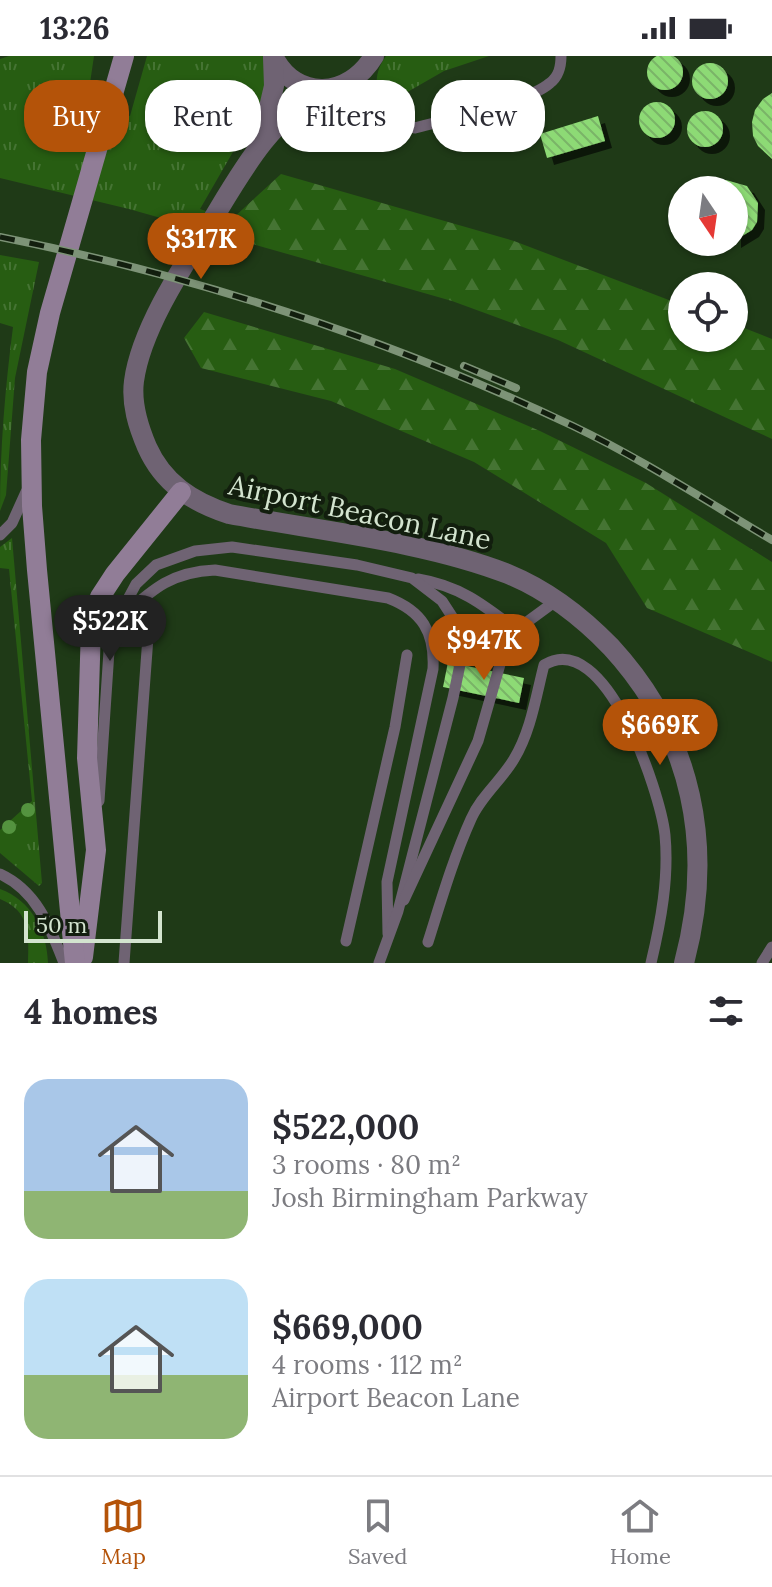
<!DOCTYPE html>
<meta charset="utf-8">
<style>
:root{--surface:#fff;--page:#f7f7f7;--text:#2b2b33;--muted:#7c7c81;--line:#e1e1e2;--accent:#b45309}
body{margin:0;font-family:Lora,serif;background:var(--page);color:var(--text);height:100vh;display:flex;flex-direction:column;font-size:30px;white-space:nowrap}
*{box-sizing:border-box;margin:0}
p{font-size:26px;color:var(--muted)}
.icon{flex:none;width:44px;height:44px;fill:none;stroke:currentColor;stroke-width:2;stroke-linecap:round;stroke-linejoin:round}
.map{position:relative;height:907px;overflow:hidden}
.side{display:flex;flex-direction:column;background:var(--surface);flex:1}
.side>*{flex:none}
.top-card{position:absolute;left:24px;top:24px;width:724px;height:72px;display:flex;gap:16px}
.needle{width:52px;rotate:167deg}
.buttons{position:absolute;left:668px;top:120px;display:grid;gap:16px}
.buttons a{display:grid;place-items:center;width:80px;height:80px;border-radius:50%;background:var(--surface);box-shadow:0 2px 6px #0004;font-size:40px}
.scale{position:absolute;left:24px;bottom:20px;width:138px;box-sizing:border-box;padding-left:8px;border:4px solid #d3e4cf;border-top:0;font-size:22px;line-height:28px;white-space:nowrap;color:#d3e4cf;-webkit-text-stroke:6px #121e0e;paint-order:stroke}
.price{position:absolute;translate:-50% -68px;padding:0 18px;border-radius:28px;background:var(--accent);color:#fff;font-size:26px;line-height:52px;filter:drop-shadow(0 2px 4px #0008)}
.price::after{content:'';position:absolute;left:50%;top:48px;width:24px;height:18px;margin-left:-12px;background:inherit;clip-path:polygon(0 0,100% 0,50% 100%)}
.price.on{background:#222;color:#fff}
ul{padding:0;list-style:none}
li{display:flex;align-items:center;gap:24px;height:200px;padding:0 24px}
li span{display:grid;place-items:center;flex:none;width:224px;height:160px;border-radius:24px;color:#555}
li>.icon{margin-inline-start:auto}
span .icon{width:96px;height:96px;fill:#fffc;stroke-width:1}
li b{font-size:34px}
h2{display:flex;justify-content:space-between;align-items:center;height:96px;padding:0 24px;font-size:34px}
.chip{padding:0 28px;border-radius:32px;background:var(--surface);box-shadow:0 2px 6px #0004;font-size:28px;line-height:72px}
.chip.on{background:var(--accent);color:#fff}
.status{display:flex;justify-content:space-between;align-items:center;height:56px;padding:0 40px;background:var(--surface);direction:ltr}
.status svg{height:22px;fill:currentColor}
.tab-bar{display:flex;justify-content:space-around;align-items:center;height:112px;border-top:2px solid var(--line);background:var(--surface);font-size:22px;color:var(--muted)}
.tab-bar a{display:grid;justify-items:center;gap:4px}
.tab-bar .on{color:var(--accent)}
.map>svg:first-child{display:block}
.grass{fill:url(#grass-tufts)}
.forest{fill:url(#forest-firs)}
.building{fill:url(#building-back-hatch);filter:url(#shadow)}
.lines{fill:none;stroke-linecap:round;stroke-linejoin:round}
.service{stroke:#6f6373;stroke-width:11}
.tertiary{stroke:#6f6373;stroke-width:20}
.secondary{stroke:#917d97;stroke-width:20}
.rail-casing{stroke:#7d9377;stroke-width:8}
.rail{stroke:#121e0e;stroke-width:5;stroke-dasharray:15;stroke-linecap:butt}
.tree{fill:#54933f}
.labels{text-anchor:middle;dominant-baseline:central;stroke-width:8;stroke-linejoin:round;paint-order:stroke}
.street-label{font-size:28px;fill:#d3e4cf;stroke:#121e0e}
</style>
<div class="status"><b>13:26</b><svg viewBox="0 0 49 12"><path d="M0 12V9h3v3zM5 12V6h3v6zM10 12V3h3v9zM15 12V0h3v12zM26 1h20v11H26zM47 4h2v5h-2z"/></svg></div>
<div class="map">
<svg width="772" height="907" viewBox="0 0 772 907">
<defs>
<pattern id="grass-tufts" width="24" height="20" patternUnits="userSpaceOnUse" patternTransform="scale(2)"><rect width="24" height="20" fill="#275d12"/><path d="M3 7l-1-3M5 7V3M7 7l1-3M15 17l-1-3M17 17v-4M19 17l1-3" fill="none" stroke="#457433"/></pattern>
<pattern id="forest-firs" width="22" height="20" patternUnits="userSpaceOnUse" patternTransform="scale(2)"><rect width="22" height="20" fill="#275d12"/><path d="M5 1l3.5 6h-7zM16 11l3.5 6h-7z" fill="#457433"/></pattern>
<pattern id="building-back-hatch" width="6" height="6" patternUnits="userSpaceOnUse" patternTransform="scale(2)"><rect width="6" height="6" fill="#8dda75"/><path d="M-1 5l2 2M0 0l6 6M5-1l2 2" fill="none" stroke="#7ab467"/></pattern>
<filter id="shadow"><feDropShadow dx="7" dy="7" stdDeviation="0" flood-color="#0009"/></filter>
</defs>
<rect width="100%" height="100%" fill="#1f3a17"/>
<!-- grass -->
<g class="grass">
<polygon points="9,0 94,0 87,47 130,60 147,0 263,0 267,18 263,44 200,153 231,164 221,179 129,153 0,122 0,3"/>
<path d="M386,0H489L444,15L390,46C371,36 375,15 386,0Z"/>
<path d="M0,199L39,206L15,322L6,439L0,455C0,393 5,333 13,271L0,267Z"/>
<polygon points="12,482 42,827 39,830 0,797 0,774 32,745 9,513 0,512 0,491"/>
<path d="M0,833C31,844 47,875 48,907H28C29,878 30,855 0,843Z"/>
</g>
<!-- forest -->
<g class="forest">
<polygon points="281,118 514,185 682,249 682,282 734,282 734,268 772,283 772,383 558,284 452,245 221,179 231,164"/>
<polygon points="204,256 395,313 540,375 646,427 772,506 772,606 647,552 606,487 474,406 331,345 201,312 184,282"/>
</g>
<!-- building -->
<g class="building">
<circle cx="665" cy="16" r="18"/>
<circle cx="710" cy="25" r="18"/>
<polygon points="772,37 772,103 758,90 753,80 752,66 755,54 763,43"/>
<circle cx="657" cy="64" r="18"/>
<circle cx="705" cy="73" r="18"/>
<polygon points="598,60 605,85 547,102 540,78"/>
<polygon points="726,124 747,130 758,147 757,166 752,174 734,185 734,134 705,134 716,127"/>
<polygon points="448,606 524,622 519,647 443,631"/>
</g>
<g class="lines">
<!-- service -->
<g class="service">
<path d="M354,24C372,50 382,65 415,72C447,63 527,47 550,27C559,20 561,11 561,0"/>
<polyline points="0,479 12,467 26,436"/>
<path d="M418,523C461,530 485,550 519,576"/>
<path d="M118,564C151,535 169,516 215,514L388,542C422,555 435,576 433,613L387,826L388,878"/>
<polyline points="99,745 109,595 115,567 136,528 156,509 195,495 232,491 357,509 412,522 442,545 453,562 462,599 453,642 415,789 398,855 379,907"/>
<path d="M0,818C37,835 50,871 64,907"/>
<polyline points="404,844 478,685 503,598 527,566 557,544"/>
<polyline points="346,885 395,671 407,599"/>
<path d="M428,886C441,845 453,803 471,763C481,740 501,725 514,703C531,675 536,640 544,609C605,571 660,735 665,779C669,822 661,865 651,907"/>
<polyline points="124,907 148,581"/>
<polyline points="762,907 772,891"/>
</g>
<!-- tertiary -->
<g class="tertiary">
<path d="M273,0C296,46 349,42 374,0"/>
<path d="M324,33C270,63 242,115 211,166C183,210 141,273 134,325C131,348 138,370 147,391C163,427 192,446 229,458C319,475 423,485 508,518C547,534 582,561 611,591C693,680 715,792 684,907"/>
<polyline points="261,85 274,30 273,2"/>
</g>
<!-- secondary -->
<g class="secondary">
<polyline points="83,901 96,794 87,702 91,570 100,541 115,518 181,436"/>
<polyline points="75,907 37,514 32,450 31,384 37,316 50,257 124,0"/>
</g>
<!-- rail casing -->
<g class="rail-casing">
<g id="rail">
<path d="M0,181C197,220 391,284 573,370C642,403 706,445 772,484"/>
<polyline points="464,310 516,332"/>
</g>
</g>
<!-- rail -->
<use href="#rail" class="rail"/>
</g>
<!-- trees -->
<g class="tree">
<circle cx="28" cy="754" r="7"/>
<circle cx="9" cy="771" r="7"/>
</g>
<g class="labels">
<!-- street labels -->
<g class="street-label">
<text transform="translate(360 456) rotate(12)">Airport Beacon Lane</text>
</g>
</g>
</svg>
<div class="buttons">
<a><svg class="needle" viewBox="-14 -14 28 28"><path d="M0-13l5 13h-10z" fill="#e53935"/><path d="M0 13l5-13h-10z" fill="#7c7c81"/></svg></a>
<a><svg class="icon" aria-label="locate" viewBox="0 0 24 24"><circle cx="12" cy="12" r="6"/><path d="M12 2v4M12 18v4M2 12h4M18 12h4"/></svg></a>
</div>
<div class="scale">50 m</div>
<b class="price" style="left:201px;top:225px">$317K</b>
<b class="price on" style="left:110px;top:607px">$522K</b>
<b class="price" style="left:484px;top:626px">$947K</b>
<b class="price" style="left:660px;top:711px">$669K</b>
<div class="top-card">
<a class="chip on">Buy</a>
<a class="chip">Rent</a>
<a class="chip">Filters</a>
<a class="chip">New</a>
</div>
</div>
<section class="side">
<h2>4 homes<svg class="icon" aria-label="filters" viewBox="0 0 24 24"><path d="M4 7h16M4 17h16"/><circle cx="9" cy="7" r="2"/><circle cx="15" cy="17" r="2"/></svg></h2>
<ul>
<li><span style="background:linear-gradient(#a9c7e8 70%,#8fb573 0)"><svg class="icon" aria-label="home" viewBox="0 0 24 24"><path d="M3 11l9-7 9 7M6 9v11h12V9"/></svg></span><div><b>$522,000</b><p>3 rooms · 80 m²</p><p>Josh Birmingham Parkway</p></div></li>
<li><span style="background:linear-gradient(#bfe0f5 60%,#8fb573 0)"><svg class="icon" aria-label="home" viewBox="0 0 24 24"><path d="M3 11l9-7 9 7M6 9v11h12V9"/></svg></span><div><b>$669,000</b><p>4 rooms · 112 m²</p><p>Airport Beacon Lane</p></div></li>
</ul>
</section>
<nav class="tab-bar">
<a class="on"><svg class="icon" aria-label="map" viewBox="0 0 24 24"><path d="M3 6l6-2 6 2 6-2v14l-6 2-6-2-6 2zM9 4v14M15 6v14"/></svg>Map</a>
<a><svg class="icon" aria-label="saved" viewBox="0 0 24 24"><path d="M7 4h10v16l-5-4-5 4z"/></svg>Saved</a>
<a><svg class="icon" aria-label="home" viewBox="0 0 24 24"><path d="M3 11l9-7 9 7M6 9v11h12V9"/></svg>Home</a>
</nav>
